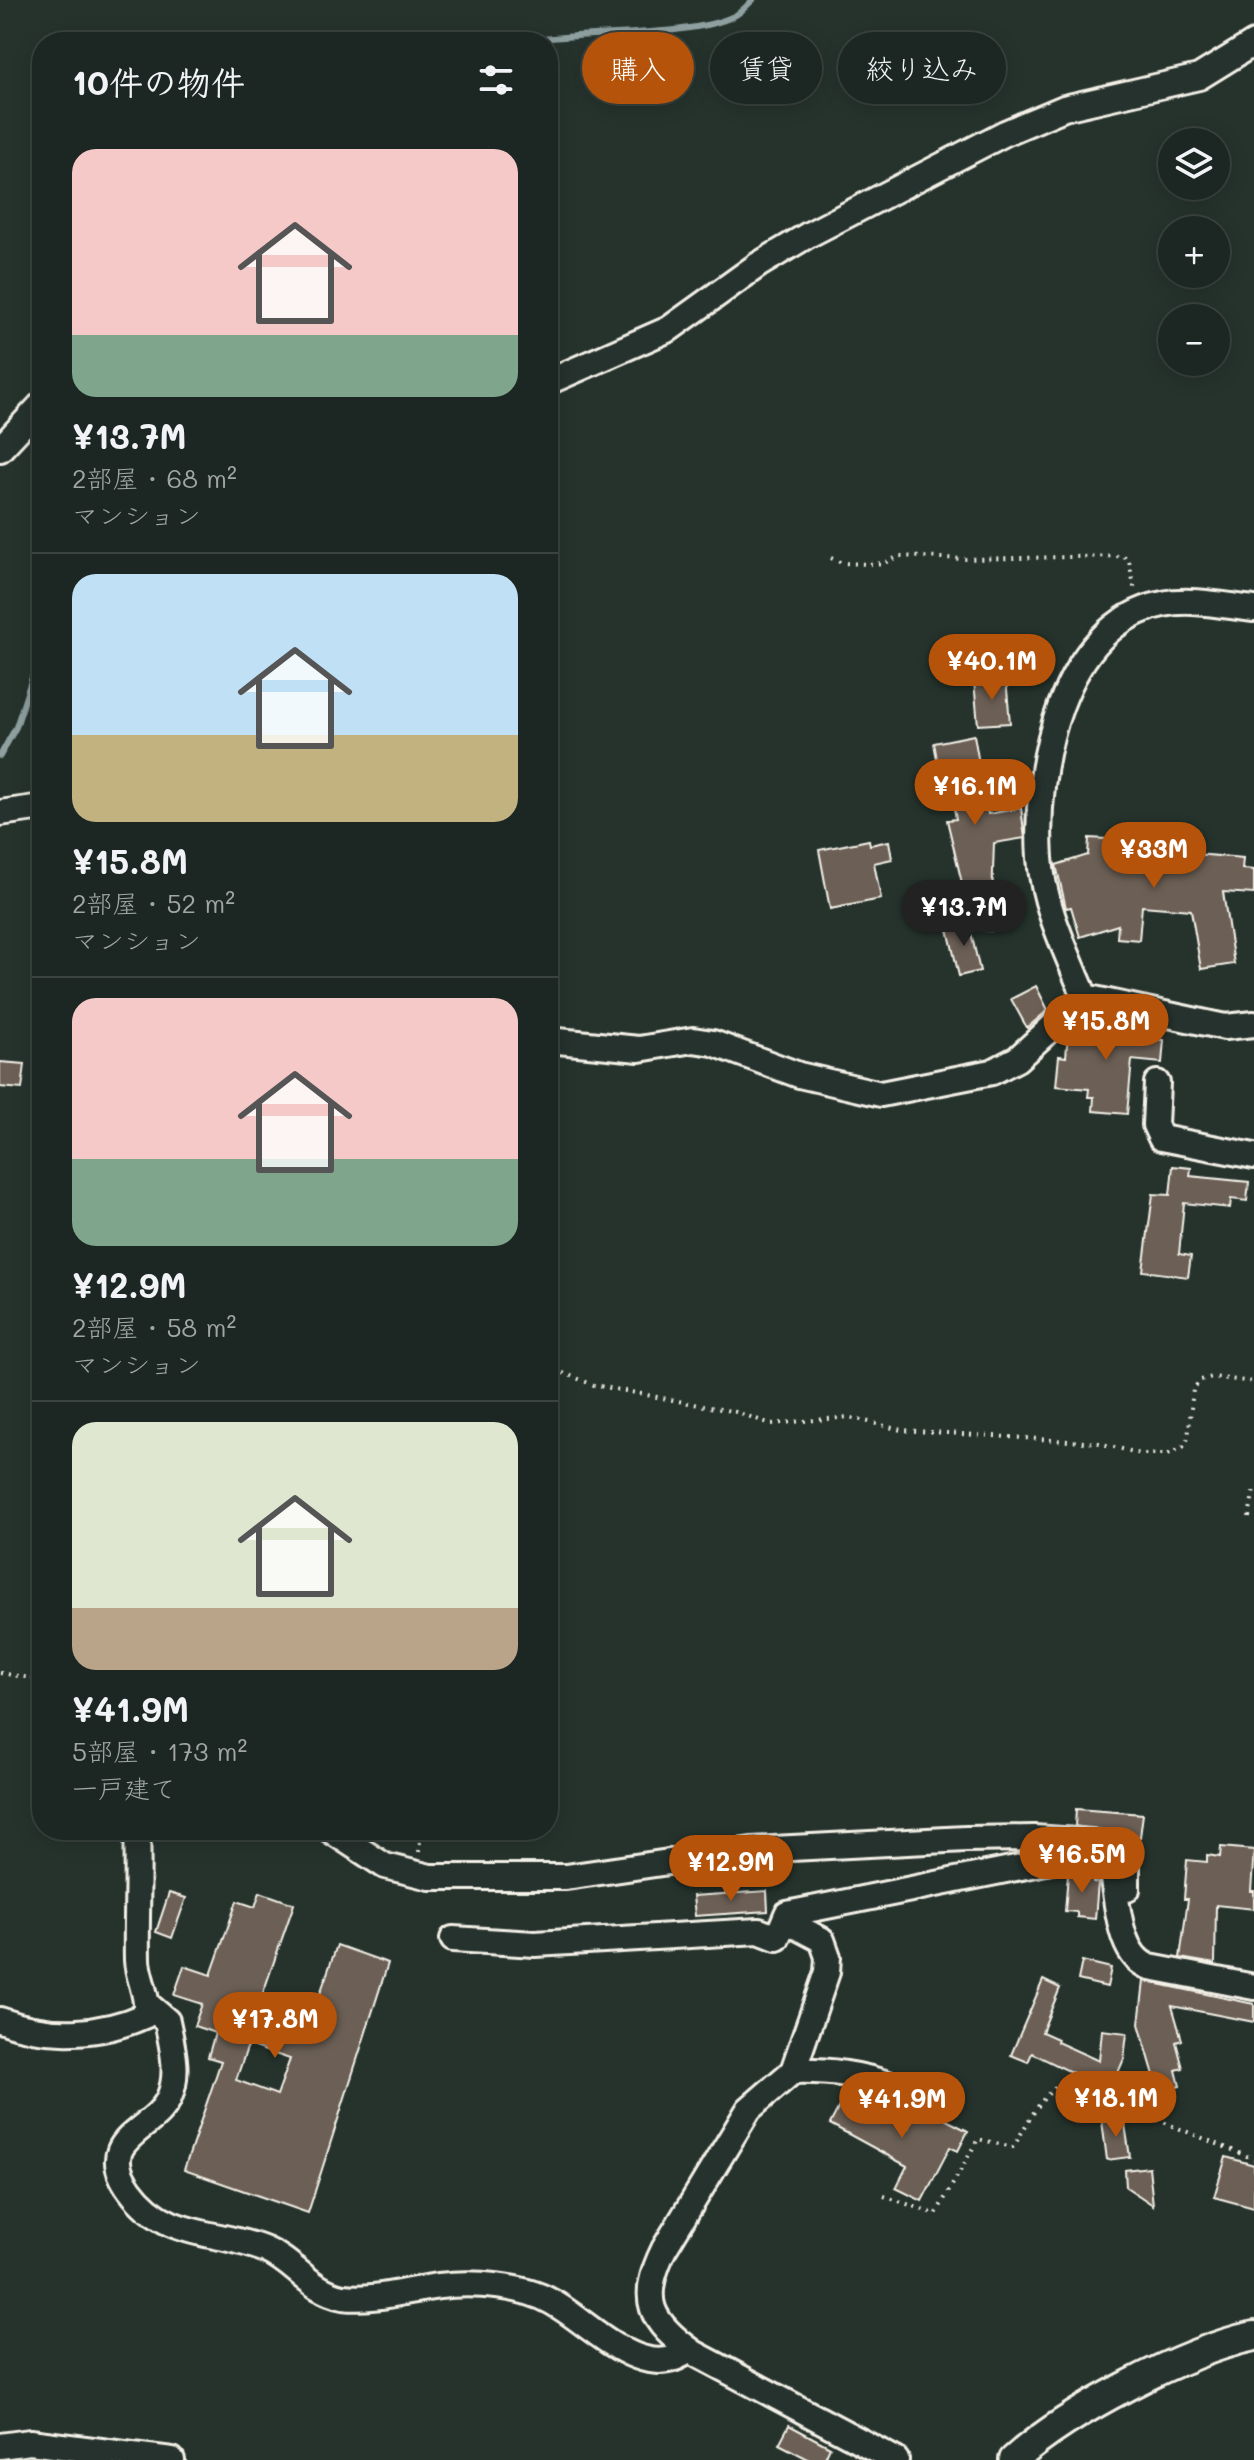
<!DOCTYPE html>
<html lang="ja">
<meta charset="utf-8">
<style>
:root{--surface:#1c2622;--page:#29322f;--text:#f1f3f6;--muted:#a0a5a5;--line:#3a4340;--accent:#b45309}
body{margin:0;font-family:Mali,"Klee One",sans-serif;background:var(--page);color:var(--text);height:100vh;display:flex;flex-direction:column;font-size:30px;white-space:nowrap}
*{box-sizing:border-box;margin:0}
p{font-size:26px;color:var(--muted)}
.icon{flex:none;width:44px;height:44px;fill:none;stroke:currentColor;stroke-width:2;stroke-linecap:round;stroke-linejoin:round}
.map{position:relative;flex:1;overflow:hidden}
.sheet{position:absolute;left:32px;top:32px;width:526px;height:1808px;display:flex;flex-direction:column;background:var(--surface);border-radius:32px;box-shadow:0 4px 20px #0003,0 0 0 2px var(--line)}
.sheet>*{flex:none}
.top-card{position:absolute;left:582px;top:32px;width:552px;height:72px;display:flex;gap:16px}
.fabs{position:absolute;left:1158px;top:128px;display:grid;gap:16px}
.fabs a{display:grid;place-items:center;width:72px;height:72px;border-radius:50%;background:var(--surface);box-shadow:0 4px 20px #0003,0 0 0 2px var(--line);font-size:40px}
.price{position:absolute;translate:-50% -68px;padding:0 18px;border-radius:28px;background:var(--accent);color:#fff;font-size:26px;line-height:52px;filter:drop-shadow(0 2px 4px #0008)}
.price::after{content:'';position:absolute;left:50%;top:48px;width:24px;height:18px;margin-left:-12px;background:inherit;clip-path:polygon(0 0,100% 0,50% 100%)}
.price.active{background:#222;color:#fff}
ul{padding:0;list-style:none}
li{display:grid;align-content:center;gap:16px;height:424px;padding:0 40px}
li+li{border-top:2px solid var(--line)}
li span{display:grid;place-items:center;height:248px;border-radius:24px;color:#555}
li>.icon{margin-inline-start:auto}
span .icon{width:144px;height:144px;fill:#fffc;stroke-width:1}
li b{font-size:34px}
h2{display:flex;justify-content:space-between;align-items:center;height:96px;padding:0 40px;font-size:34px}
.pill{padding:0 28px;border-radius:36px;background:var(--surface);box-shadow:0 4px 20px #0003,0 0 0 2px var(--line);font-size:28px;line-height:72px}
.pill.active{background:var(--accent);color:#fff}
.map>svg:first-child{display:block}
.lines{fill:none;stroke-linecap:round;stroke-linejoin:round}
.stream{stroke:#8fa0a1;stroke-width:6}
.building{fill:#6c6057;stroke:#f4f1e8;stroke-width:2;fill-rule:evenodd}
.minor-casing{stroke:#f4f1e8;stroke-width:30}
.tertiary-casing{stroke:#f4f1e8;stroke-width:34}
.path{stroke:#f4f1e8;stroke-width:4;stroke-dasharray:2 6;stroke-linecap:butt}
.minor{stroke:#26332d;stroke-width:24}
.tertiary{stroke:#26332d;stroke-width:28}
</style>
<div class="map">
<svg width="1254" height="2460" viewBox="0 0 1254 2460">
<rect width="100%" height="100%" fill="#26332d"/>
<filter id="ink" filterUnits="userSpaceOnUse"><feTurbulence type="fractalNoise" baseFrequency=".0125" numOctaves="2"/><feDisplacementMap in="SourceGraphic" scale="16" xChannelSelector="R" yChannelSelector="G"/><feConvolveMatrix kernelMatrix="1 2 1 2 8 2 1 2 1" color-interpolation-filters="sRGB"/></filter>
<g filter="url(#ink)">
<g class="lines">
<!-- stream -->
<g class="stream">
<path d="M523,42C580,30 688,39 734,16C741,13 747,5 753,0"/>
<polyline points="0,756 16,727 42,647"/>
</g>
</g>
<!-- building -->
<g class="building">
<polygon points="1006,678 1010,723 978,725 974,681"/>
<polygon points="974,735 988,814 1021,808 1024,831 1025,838 994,843 992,899 1001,900 999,918 992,918 991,931 973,929 947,820 956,819 950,786 942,786 934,743"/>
<polygon points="1089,838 1196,844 1195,854 1243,858 1242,869 1254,870 1254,894 1223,892 1234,964 1201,969 1191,910 1142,906 1139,940 1117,938 1118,925 1080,937 1071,907 1066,908 1056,865 1088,855"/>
<polygon points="869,840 870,845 889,841 892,859 874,863 881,899 830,909 819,850"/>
<polygon points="968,920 980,971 959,976 947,925"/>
<polygon points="1036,986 1048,1010 1027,1028 1011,999"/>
<polygon points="1098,1015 1142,1025 1140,1037 1164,1040 1162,1063 1132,1060 1127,1114 1093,1111 1094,1097 1088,1097 1089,1089 1056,1086 1059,1056 1066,1057 1068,1033 1072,1029 1096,1031"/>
<polygon points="0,1062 25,1064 22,1089 0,1087"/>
<polygon points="1173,1166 1191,1168 1190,1176 1249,1182 1247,1201 1231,1199 1230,1208 1184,1203 1179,1254 1191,1256 1188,1277 1143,1271 1153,1194 1170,1195"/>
<polygon points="1076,1809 1143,1814 1140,1837 1075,1826"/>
<polygon points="1221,1847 1254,1850 1251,1891 1254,1891 1254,1909 1216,1905 1215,1964 1180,1958 1188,1899 1184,1899 1187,1860 1207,1862 1207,1855 1220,1857"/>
<polygon points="1094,1872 1093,1882 1098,1883 1095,1919 1077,1917 1077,1912 1065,1911 1068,1874"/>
<polygon points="767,1891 768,1911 695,1916 693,1896"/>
<path d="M260,1892L294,1904L262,1996L313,2014L337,1945L388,1963L308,2213L184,2170L221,2061L208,2057L215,2033L194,2026L202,2004L174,1995L184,1966L211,1975L237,1901L255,1907ZM248,2045L290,2059L277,2095L236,2080Z"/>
<polygon points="169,1893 186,1898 172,1938 156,1932"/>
<polygon points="1082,1961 1111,1968 1107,1987 1078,1980"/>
<polygon points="1043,1980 1060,1988 1042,2032 1058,2039 1057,2042 1099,2061 1102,2030 1127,2033 1124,2059 1110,2091 1032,2053 1028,2062 1011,2055"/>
<polygon points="1144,1981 1254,2004 1254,2022 1172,2006 1182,2040 1176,2042 1183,2068 1176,2070 1180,2086 1159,2092 1139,2024"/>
<polygon points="847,2091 871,2103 868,2108 908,2128 919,2106 968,2131 958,2151 950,2147 922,2201 896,2188 907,2166 830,2124"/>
<polygon points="1124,2118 1130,2157 1107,2160 1102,2121"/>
<polygon points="1226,2157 1254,2165 1254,2208 1214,2197"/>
<polygon points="1149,2167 1153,2205 1126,2187 1125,2170"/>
<polygon points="789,2425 830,2447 824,2460 810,2460 779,2444"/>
</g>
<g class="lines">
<!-- minor casing -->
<g class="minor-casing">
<g id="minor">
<polyline points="548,382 669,329 758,265 808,235 1005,133 1064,108 1199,77 1254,43"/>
<polyline points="0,449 42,404"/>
<path d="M1254,609C1225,606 1192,598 1163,604C1060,625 1034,770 1040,858C1043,905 1067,953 1085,997L1225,1027L1254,1024"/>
<polyline points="0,813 42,807"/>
<polyline points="548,1040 639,1049 693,1040 713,1043 799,1075 881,1094 992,1072 1017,1059 1085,997"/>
<polyline points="1157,1083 1155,1125 1161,1138 1254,1156"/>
<polyline points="330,1830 385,1866 430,1877 566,1877 751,1850 966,1839 1034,1838 1092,1842 1121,1850 1127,1865 1127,1889"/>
<path d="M786,1921L822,1940L828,1957L827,1972L793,2071L749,2109L664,2249C639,2300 649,2321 694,2353L896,2460"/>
<path d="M453,1939L535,1944L759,1931L777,1938L787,1914L1061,1859L1098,1857L1110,1864C1118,1894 1116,1956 1150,1967L1254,1987"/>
<path d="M148,2005L167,2021C172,2046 180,2073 169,2098C154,2132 92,2138 130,2190C167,2241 217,2229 266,2250C295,2262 310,2291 343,2297C374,2301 408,2290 439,2286C473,2282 522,2285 552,2302C591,2323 644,2386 689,2350"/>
<path d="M0,2020C48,2038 100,2036 146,2015C149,1996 138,1979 137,1960C136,1917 139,1874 137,1830"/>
<path d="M793,2071C829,2070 859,2074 894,2086L900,2100"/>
<polyline points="0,2446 30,2442 172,2460"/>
</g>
</g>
<!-- tertiary casing -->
<g class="tertiary-casing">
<path id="tertiary" d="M1014,2460C1067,2412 1184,2351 1254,2336"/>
</g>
<!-- path -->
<g class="path">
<polyline points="831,558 842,563 868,564 884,563 900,556 964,559 1124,556 1129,560 1135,592"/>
<polyline points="548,1367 594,1385 736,1412 771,1424 849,1417 901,1430 1099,1443 1141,1454 1168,1454 1183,1447 1188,1438 1193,1389 1201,1380 1212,1377 1254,1382"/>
<polyline points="1249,1517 1254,1488"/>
<polyline points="0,1673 42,1680"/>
<polyline points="419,1852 421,1830"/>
<path d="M884,2196L936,2214L978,2139L1013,2147C1025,2129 1044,2086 1067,2083L1254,2159"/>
</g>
<!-- minor -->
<use href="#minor" class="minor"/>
<!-- tertiary -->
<use href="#tertiary" class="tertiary"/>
</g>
</g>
</svg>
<div class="fabs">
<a><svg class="icon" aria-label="layers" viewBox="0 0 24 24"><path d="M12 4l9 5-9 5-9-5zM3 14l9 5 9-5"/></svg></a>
<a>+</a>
<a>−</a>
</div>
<b class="price" style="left:992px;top:702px">¥40.1M</b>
<b class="price" style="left:975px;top:827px">¥16.1M</b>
<b class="price" style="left:1154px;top:890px">¥33M</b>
<b class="price active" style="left:964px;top:948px">¥13.7M</b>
<b class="price" style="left:1106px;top:1062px">¥15.8M</b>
<b class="price" style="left:1082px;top:1895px">¥16.5M</b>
<b class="price" style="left:731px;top:1903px">¥12.9M</b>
<b class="price" style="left:275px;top:2060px">¥17.8M</b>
<b class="price" style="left:1116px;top:2139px">¥18.1M</b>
<b class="price" style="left:902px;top:2140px">¥41.9M</b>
<div class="top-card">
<a class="pill active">購入</a>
<a class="pill">賃貸</a>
<a class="pill">絞り込み</a>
</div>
<section class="sheet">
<h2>10件の物件<svg class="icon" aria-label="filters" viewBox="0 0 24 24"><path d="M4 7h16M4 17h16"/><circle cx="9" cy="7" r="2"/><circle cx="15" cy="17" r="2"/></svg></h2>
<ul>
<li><span style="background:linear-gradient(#f6c9c9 75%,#7fa58c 0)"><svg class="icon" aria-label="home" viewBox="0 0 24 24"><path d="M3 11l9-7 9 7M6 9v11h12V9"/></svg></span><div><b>¥13.7M</b><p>2部屋 · 68 m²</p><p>マンション</p></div></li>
<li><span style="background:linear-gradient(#bfe0f5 65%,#c2b280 0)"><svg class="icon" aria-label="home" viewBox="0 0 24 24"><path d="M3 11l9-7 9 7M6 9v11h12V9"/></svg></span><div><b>¥15.8M</b><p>2部屋 · 52 m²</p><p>マンション</p></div></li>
<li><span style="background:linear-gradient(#f6c9c9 65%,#7fa58c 0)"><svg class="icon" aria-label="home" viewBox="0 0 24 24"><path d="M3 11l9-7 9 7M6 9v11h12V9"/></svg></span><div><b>¥12.9M</b><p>2部屋 · 58 m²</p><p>マンション</p></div></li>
<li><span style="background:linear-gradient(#dfe7d0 75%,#b9a48a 0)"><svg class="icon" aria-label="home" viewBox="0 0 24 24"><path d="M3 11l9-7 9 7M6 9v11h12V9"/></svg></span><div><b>¥41.9M</b><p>5部屋 · 173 m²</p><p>一戸建て</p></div></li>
</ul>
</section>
</div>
